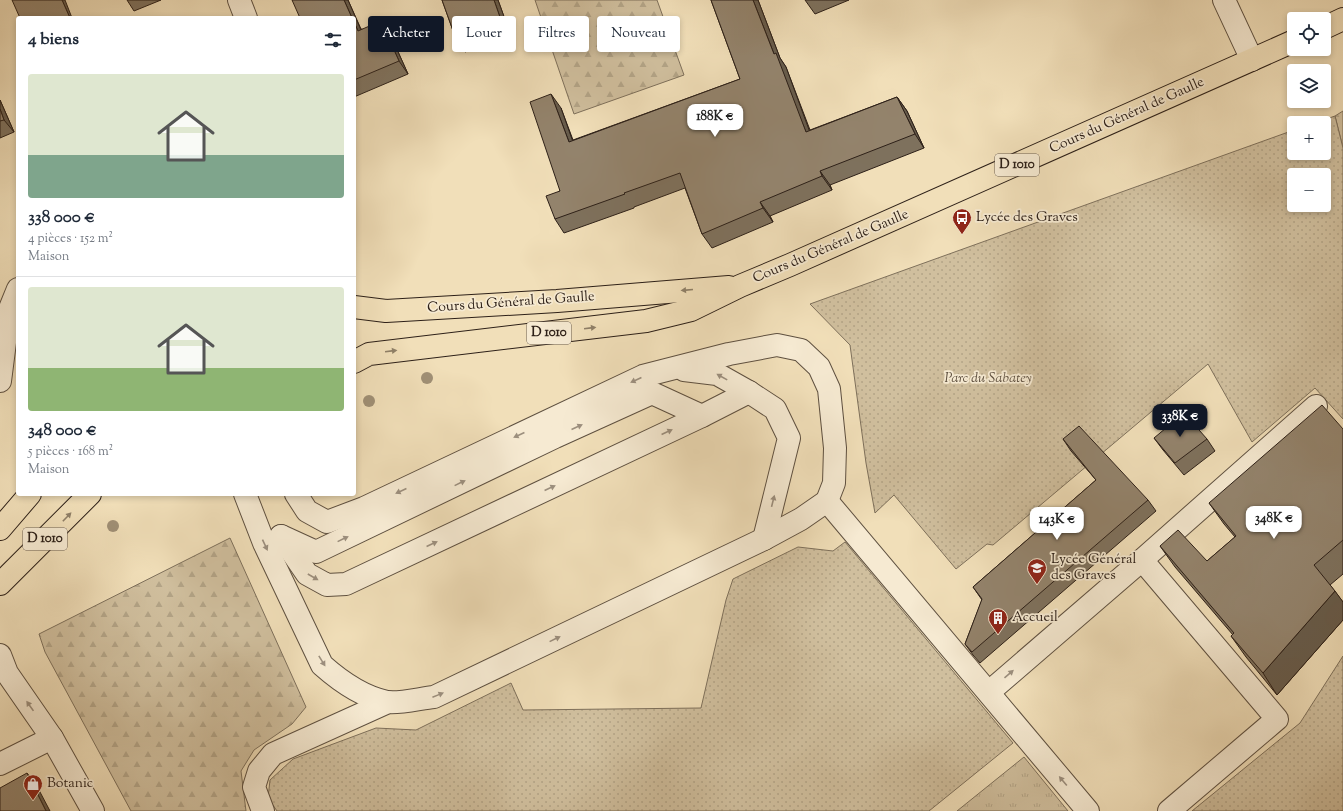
<!DOCTYPE html>
<html lang="fr">
<meta charset="utf-8">
<style>
:root{--surface:#fff;--page:#f6f6f7;--text:#1f2937;--muted:#747a83;--line:#e0e1e3;--accent:#111827}
body{margin:0;font-family:"Sorts Mill Goudy",serif;background:var(--page);color:var(--text);height:100vh;display:flex;flex-direction:column;font-size:15px;white-space:nowrap}
*{box-sizing:border-box;margin:0}
p{font-size:13px;color:var(--muted)}
.icon{flex:none;width:22px;height:22px;fill:none;stroke:currentColor;stroke-width:2;stroke-linecap:round;stroke-linejoin:round}
.map{position:relative;flex:1;overflow:hidden}
.sheet{position:absolute;left:16px;top:16px;width:340px;height:480px;display:flex;flex-direction:column;background:var(--surface);border-radius:4px;box-shadow:0 2px 6px #0003}
.sheet>*{flex:none}
.guide{position:absolute;left:368px;top:16px;width:380px;height:36px;display:flex;gap:8px}
.controls{position:absolute;left:1287px;top:12px;display:grid;gap:8px}
.controls a{display:grid;place-items:center;width:44px;height:44px;border-radius:4px;background:var(--surface);box-shadow:0 2px 6px #0003;font-size:20px}
.price{position:absolute;translate:-50% -34px;padding:0 9px;border-radius:8px;background:#fff;color:#222;font-size:13px;line-height:26px;filter:drop-shadow(0 1px 2px #0008)}
.price::after{content:'';position:absolute;left:50%;top:24px;width:12px;height:9px;margin-left:-6px;background:inherit;clip-path:polygon(0 0,100% 0,50% 100%)}
.price.current{background:var(--accent);color:#fff}
ul{padding:0;list-style:none}
li{display:grid;align-content:center;gap:8px;height:212px;padding:0 12px}
li+li{border-top:1px solid var(--line)}
li span{display:grid;place-items:center;height:124px;border-radius:4px;color:#555}
li>.icon{margin-inline-start:auto}
span .icon{width:72px;height:72px;fill:#fffc;stroke-width:1}
li b{font-size:17px}
h2{display:flex;justify-content:space-between;align-items:center;height:48px;padding:0 12px;font-size:17px}
.pill{padding:0 14px;border-radius:4px;background:var(--surface);box-shadow:0 2px 6px #0003;font-size:14px;line-height:36px}
.pill.current{background:var(--accent);color:#fff}
.map>svg:first-child{display:block}
.grass{fill:url(#grass-tufts);stroke:#7e705b}
.forest{fill:url(#forest-firs);stroke:#7e705b}
.park{fill:url(#park-dots);stroke:#7e705b;fill-rule:evenodd}
.lines{fill:none;stroke-linecap:round;stroke-linejoin:round}
.minor-casing{stroke:#5e5040;stroke-width:24}
.major-casing{stroke:#2d2018;stroke-width:24}
.minor{stroke:#f6ead2;stroke-width:22}
.major{stroke:#f1dfb9;stroke-width:22}
.tree{fill:#a09076}
.wall{fill:#7e715d;stroke:#2d2018}
.shaded-wall{fill:#675c4c;stroke:#2d2018}
.building{fill:#93836c;stroke:#2d2018}
.oneway{fill:#8f8068}
.oneway2{fill:#9c8f7e}
.labels{text-anchor:middle;dominant-baseline:central;stroke-width:3.5;stroke-linejoin:round;paint-order:stroke}
.shield{fill:#f6ead2;stroke:#695d50;stroke-width:1}
.shield-label{font-size:13px;font-weight:bold;fill:#2d2018}
.street-label{font-size:14px;fill:#2d2018;stroke:#f6ead2}
.poi-label{font-size:14px;fill:#2d2018;stroke:#f6ead2;text-anchor:start}
.park-label{font-size:14px;font-style:italic;fill:#5e5040;stroke:#f6ead2}
</style>
<div class="map">
<svg width="1343" height="811" viewBox="0 0 1343 811">
<defs>
<pattern id="grass-tufts" width="24" height="20" patternUnits="userSpaceOnUse"><rect width="24" height="20" fill="#d0bf9e"/><path d="M3 7l-1-3M5 7V3M7 7l1-3M15 17l-1-3M17 17v-4M19 17l1-3" fill="none" stroke="#b3a487"/></pattern>
<pattern id="forest-firs" width="22" height="20" patternUnits="userSpaceOnUse"><rect width="22" height="20" fill="#d0bf9e"/><path d="M5 1l3.5 6h-7zM16 11l3.5 6h-7z" fill="#b3a487"/></pattern>
<pattern id="park-dots" width="8" height="8" patternUnits="userSpaceOnUse"><rect width="8" height="8" fill="#d0bf9e"/><path d="M2 2h.1M6 6h.1" fill="none" stroke="#b3a487" stroke-width="1.8" stroke-linecap="round"/></pattern>
</defs>
<rect width="100%" height="100%" fill="#f1dfb9"/>
<filter id="stains"><feTurbulence type="fractalNoise" baseFrequency=".005" numOctaves="4"/><feColorMatrix values="0 0 0 0 .2 0 0 0 0 .09 0 0 0 0 .02 0 0 0 .5 -.17"/></filter>
<radialGradient id="worn" r=".72"><stop offset=".6" stop-color="#630" stop-opacity="0"/><stop offset="1" stop-color="#630" stop-opacity=".3"/></radialGradient>
<!-- grass -->
<polygon class="grass" points="1024,757 1068,811 957,811"/>
<!-- forest -->
<g class="forest">
<polygon points="535,0 657,0 684,75 574,114"/>
<polygon points="1343,111 1343,148 1335,116"/>
<polygon points="230,538 306,707 292,724 254,750 241,771 246,811 131,811 45,652 39,634"/>
</g>
<!-- park -->
<g class="park">
<path d="M1335,116L1343,148V419L1315,388L1252,442L1208,364L993,545L987,544L956,569L894,495L875,513L866,463L850,345L810,304L1294,130V153H1324V123H1315ZM1294,175H1324V205H1294Z"/>
<polygon points="845,542 1013,743 929,811 277,811 268,798 270,780 293,759 376,728 416,730 511,683 523,710 701,708 726,600 733,579 798,547 833,551"/>
<polygon points="1343,656 1343,811 1192,811 1300,723"/>
</g>
<g class="lines">
<!-- minor casing -->
<g class="minor-casing">
<g id="minor">
<polyline points="239,0 246,18"/>
<polyline points="1224,0 1252,60"/>
<polyline points="684,370 717,374 749,392 775,409 789,438 764,539"/>
<polyline points="0,381 9,311 18,289"/>
<path d="M245,494L264,543L322,665C340,681 363,697 387,702C399,704 422,698 434,697L764,539L801,519L827,501L834,483L835,448L829,389L819,367L801,350L777,345L729,354L643,376L364,508L327,522L307,511L296,494"/>
<polyline points="827,501 1088,811"/>
<polyline points="281,536 307,574 327,585 346,584 702,416 749,392"/>
<polyline points="281,536 316,552 555,437 652,393 702,416"/>
<polyline points="1142,560 1277,719 1169,811"/>
<polyline points="0,655 7,673 52,738 93,811"/>
<polyline points="989,692 1142,560 1316,406"/>
<polyline points="0,764 52,738"/>
<polyline points="263,811 254,787 259,771 273,754 388,702"/>
</g>
</g>
<!-- major casing -->
<g class="major-casing">
<g id="major">
<polyline points="1324,28 1343,19"/>
<polyline points="354,307 386,311 557,301 729,287"/>
<polyline points="354,362 369,354 646,321 691,310 740,286 790,265 1294,41"/>
<polyline points="0,529 30,494"/>
<polyline points="0,584 90,494"/>
</g>
</g>
<!-- minor -->
<use href="#minor" class="minor"/>
<!-- major -->
<use href="#major" class="major"/>
</g>
<!-- trees -->
<g class="tree">
<circle cx="427" cy="378" r="6"/>
<circle cx="369" cy="401" r="6"/>
<circle cx="113" cy="526" r="6"/>
</g>
<!-- wall -->
<g class="wall">
<polygon points="127,0 161,0 134,11"/>
<polygon points="292,0 348,0 361,29 390,34 408,74 354,97 354,18"/>
<polygon points="442,0 498,0 511,36 465,52 456,39"/>
<polygon points="711,0 758,0 780,58 786,67 810,130 897,97 907,111 924,148 830,185 832,190 770,216 773,222 712,248 702,234 685,188 634,207 634,208 564,233 555,219 560,191 561,108 573,140 740,79"/>
<polygon points="805,0 849,0 815,14"/>
<polygon points="0,100 14,132 0,138"/>
<polygon points="1343,429 1343,574 1330,585 1343,602 1343,620 1277,695 1246,657 1231,636 1233,635 1175,567 1160,546 1207,561 1235,537 1224,524 1209,503"/>
<polygon points="1154,438 1207,439 1215,451 1184,475 1163,450"/>
<polygon points="1063,439 1148,500 1156,511 980,663 973,655 965,644 982,600 973,587 1096,480 1071,451"/>
</g>
<!-- shaded-wall -->
<g class="shaded-wall">
<polygon points="62,0 65,0 72,18 70,18"/>
<polygon points="344,0 348,0 367,44 358,31 354,22 354,18 352,18"/>
<polygon points="494,0 498,0 511,36 502,23"/>
<polygon points="753,0 758,0 780,58 786,67 815,146 806,132 774,54"/>
<polygon points="381,21 390,34 408,74 399,61"/>
<polygon points="551,94 561,108 578,156 569,142"/>
<polygon points="897,97 907,111 924,148 915,134"/>
<polygon points="0,100 14,132 4,120 0,109"/>
<polygon points="820,171 830,185 832,190 822,176"/>
<polygon points="760,202 770,216 773,222 763,208"/>
<polygon points="1335,591 1343,602 1343,620 1277,695 1263,673"/>
<polygon points="27,773 40,792 50,811 46,811"/>
</g>
<!-- building -->
<g class="building">
<polygon points="12,0 62,0 70,18 20,18"/>
<polygon points="292,0 344,0 352,18 300,18"/>
<polygon points="442,0 494,0 502,23 456,39"/>
<polygon points="711,0 753,0 774,54 776,53 806,132 897,97 915,134 820,171 822,176 760,202 763,208 702,234 680,173 624,193 625,194 555,219 546,196 560,191 530,102 551,94 569,142 740,79"/>
<polygon points="381,21 399,61 354,80 354,22 358,31"/>
<polygon points="0,109 4,120 0,121"/>
<polygon points="1322,405 1343,429 1343,540 1314,565 1335,591 1263,673 1231,636 1234,633 1160,546 1178,530 1207,561 1236,536 1209,503"/>
<polygon points="1184,413 1207,439 1175,463 1154,438"/>
<polygon points="1079,426 1148,500 972,652 965,644 982,599 973,587 1096,480 1063,439"/>
<polygon points="27,773 46,811 0,811 0,788"/>
</g>
<!-- one-way arrows -->
<defs><path id="oneway-solid" d="M-6-.8H1V-3.2L6.5 0L1 3.2V.8H-6Z"/></defs>
<g class="oneway">
<use href="#oneway-solid" transform="translate(687 290) rotate(175)"/>
<use href="#oneway-solid" transform="translate(590 328) rotate(-7)"/>
<use href="#oneway-solid" transform="translate(391 351) rotate(-7)"/>
<use href="#oneway-solid" transform="translate(67 517) rotate(-46)"/>
</g>
<g class="oneway2">
<use href="#oneway-solid" transform="translate(722 377) rotate(-151)"/>
<use href="#oneway-solid" transform="translate(636 380) rotate(155)"/>
<use href="#oneway-solid" transform="translate(577 427) rotate(-24)"/>
<use href="#oneway-solid" transform="translate(667 432) rotate(-25)"/>
<use href="#oneway-solid" transform="translate(519 435) rotate(155)"/>
<use href="#oneway-solid" transform="translate(460 483) rotate(-26)"/>
<use href="#oneway-solid" transform="translate(550 488) rotate(-25)"/>
<use href="#oneway-solid" transform="translate(401 491) rotate(155)"/>
<use href="#oneway-solid" transform="translate(773 501) rotate(-76)"/>
<use href="#oneway-solid" transform="translate(343 539) rotate(-26)"/>
<use href="#oneway-solid" transform="translate(432 544) rotate(-25)"/>
<use href="#oneway-solid" transform="translate(265 545) rotate(65)"/>
<use href="#oneway-solid" transform="translate(313 577) rotate(30)"/>
<use href="#oneway-solid" transform="translate(555 639) rotate(-26)"/>
<use href="#oneway-solid" transform="translate(322 661) rotate(58)"/>
<use href="#oneway-solid" transform="translate(1009 674) rotate(-41)"/>
<use href="#oneway-solid" transform="translate(438 695) rotate(-22)"/>
<use href="#oneway-solid" transform="translate(30 706) rotate(-125)"/>
<use href="#oneway-solid" transform="translate(1063 781) rotate(-130)"/>
</g>
<!-- icons -->
<defs>
<g id="bus-pin" transform="scale(1)"><path d="M0 17L-7.5 6A9.5 9.5 0 1 1 7.5 6Z" fill="#8f2418" stroke="#f6ead2"/><path d="M-5-6H5V4H4V6H2V4H-2V6H-4V4H-5ZM-3.5-4V0h7V-4ZM-3.5 1.2v1.5H-2V1.2ZM2 1.2v1.5H3.5V1.2Z" fill="#fff"/></g>
<g id="school-pin" transform="scale(1)"><path d="M0 17L-7.5 6A9.5 9.5 0 1 1 7.5 6Z" fill="#8f2418" stroke="#f6ead2"/><path d="M0-5L7-2L0 1L-7-2ZM-4 1L0 2.5L4 1V4Q0 6-4 4Z" fill="#fff"/></g>
<g id="building-pin" transform="scale(1)"><path d="M0 17L-7.5 6A9.5 9.5 0 1 1 7.5 6Z" fill="#8f2418" stroke="#f6ead2"/><path d="M-4-6H4V6H1V3H-1V6H-4ZM-2.5-4.3h1.7v1.8h-1.7ZM.8-4.3h1.7v1.8H.8ZM-2.5-1h1.7V.8h-1.7ZM.8-1h1.7V.8H.8Z" fill="#fff"/></g>
<g id="shop-pin" transform="scale(1)"><path d="M0 17L-7.5 6A9.5 9.5 0 1 1 7.5 6Z" fill="#8f2418" stroke="#f6ead2"/><path d="M-5-2.5h2.3a2.7 3.5 0 0 1 5.4 0H5L5.5 6h-11ZM-1.5-2.5h3a1.5 2.3 0 0 0-3 0Z" fill="#fff"/></g>
</defs>
<g fill-rule="evenodd">
<use href="#bus-pin" x="962" y="218"/>
<use href="#school-pin" x="1037" y="568"/>
<use href="#building-pin" x="998" y="618"/>
<use href="#shop-pin" x="33" y="784"/>
</g>
<g class="labels">
<!-- shield labels -->
<g class="shield">
<rect x="995" y="154" width="44" height="22" rx="3"/>
<rect x="527" y="322" width="44" height="22" rx="3"/>
<rect x="23" y="528" width="44" height="22" rx="3"/>
</g>
<g class="shield-label">
<text x="1017" y="165">D 1010</text>
<text x="549" y="333">D 1010</text>
<text x="45" y="539">D 1010</text>
</g>
<!-- street labels -->
<g class="street-label">
<text transform="translate(1127 116) rotate(-24)">Cours du Général de Gaulle</text>
<text transform="translate(831 247) rotate(-23)">Cours du Général de Gaulle</text>
<text transform="translate(511 303) rotate(-4)">Cours du Général de Gaulle</text>
</g>
<!-- poi labels -->
<g class="poi-label">
<text x="976" y="218">Lycée des Graves</text>
<text x="1051" y="560">Lycée Général<tspan x="1051" dy="16">des Graves</tspan></text>
<text x="1012" y="618">Accueil</text>
<text x="47" y="784">Botanic</text>
</g>
<!-- park labels -->
<g class="park-label">
<text x="988" y="379">Parc du Sabatey</text>
</g>
</g>
<rect width="100%" height="100%" filter="url(#stains)"/>
<rect width="100%" height="100%" fill="url(#worn)"/>
</svg>
<div class="controls">
<a><svg class="icon" aria-label="locate" viewBox="0 0 24 24"><circle cx="12" cy="12" r="6"/><path d="M12 2v4M12 18v4M2 12h4M18 12h4"/></svg></a>
<a><svg class="icon" aria-label="layers" viewBox="0 0 24 24"><path d="M12 4l9 5-9 5-9-5zM3 14l9 5 9-5"/></svg></a>
<a>+</a>
<a>−</a>
</div>
<b class="price" style="left:715px;top:138px">188K €</b>
<b class="price current" style="left:1180px;top:438px">338K €</b>
<b class="price" style="left:1274px;top:540px">348K €</b>
<b class="price" style="left:1057px;top:541px">143K €</b>
<div class="guide">
<a class="pill current">Acheter</a>
<a class="pill">Louer</a>
<a class="pill">Filtres</a>
<a class="pill">Nouveau</a>
</div>
<section class="sheet">
<h2>4 biens<svg class="icon" aria-label="filters" viewBox="0 0 24 24"><path d="M4 7h16M4 17h16"/><circle cx="9" cy="7" r="2"/><circle cx="15" cy="17" r="2"/></svg></h2>
<ul>
<li><span style="background:linear-gradient(#dfe7d0 65%,#7fa58c 0)"><svg class="icon" aria-label="home" viewBox="0 0 24 24"><path d="M3 11l9-7 9 7M6 9v11h12V9"/></svg></span><div><b>338 000 €</b><p>4 pièces · 152 m²</p><p>Maison</p></div></li>
<li><span style="background:linear-gradient(#dfe7d0 65%,#8fb573 0)"><svg class="icon" aria-label="home" viewBox="0 0 24 24"><path d="M3 11l9-7 9 7M6 9v11h12V9"/></svg></span><div><b>348 000 €</b><p>5 pièces · 168 m²</p><p>Maison</p></div></li>
</ul>
</section>
</div>
